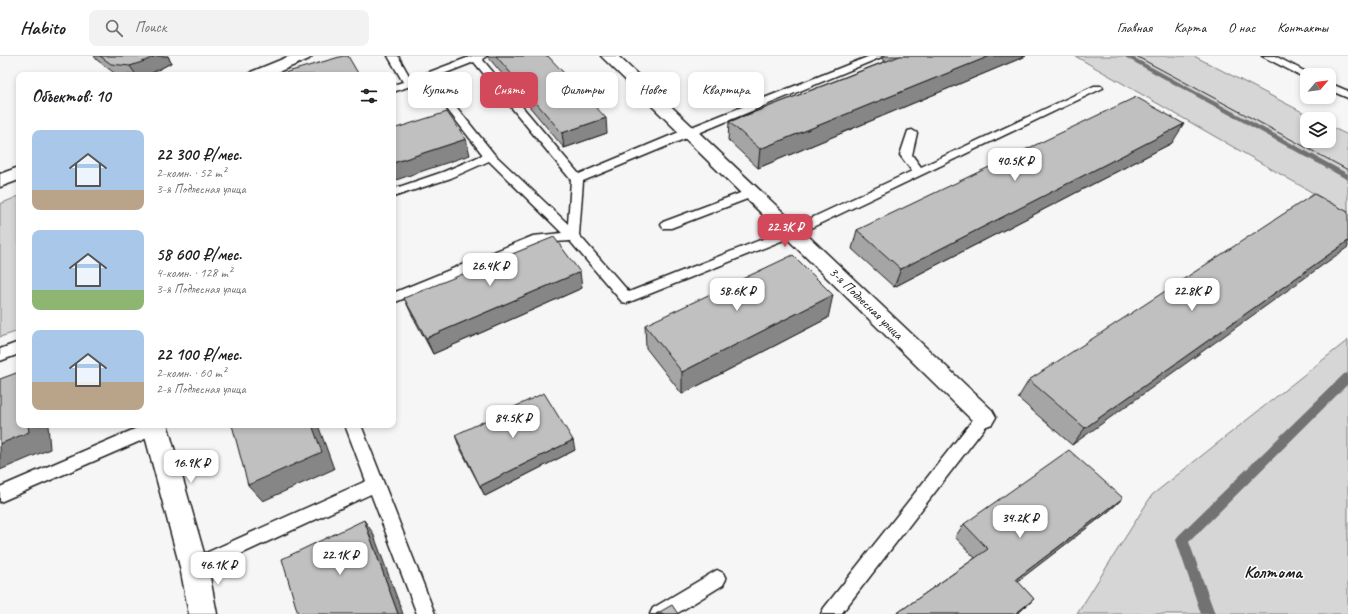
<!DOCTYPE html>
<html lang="ru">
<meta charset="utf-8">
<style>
:root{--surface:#fff;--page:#f2f2f2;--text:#202124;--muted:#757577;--line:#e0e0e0;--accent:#d1495b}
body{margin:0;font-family:Caveat,sans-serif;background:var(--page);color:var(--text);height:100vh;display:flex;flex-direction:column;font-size:15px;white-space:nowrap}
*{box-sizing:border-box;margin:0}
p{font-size:13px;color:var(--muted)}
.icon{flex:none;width:22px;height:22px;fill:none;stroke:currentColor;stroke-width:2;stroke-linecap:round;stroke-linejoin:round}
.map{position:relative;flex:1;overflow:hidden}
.panel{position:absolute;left:16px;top:16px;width:380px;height:356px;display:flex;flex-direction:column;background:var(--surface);border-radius:8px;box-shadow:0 2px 6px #0003}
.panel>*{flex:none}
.top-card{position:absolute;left:408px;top:16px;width:380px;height:36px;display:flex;gap:8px}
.needle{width:26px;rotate:61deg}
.tools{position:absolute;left:1300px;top:12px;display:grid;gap:8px}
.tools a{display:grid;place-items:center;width:36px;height:36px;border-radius:8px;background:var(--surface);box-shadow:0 2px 6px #0003;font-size:20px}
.price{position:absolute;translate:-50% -34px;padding:0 9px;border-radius:8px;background:#fff;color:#222;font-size:13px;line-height:26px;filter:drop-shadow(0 1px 2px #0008)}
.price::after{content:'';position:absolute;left:50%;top:24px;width:12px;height:9px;margin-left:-6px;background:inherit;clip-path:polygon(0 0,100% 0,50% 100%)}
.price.on{background:var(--accent);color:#fff}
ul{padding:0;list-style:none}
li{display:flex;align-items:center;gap:12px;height:100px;padding:0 16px}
li span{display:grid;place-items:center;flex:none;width:112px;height:80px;border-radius:8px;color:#555}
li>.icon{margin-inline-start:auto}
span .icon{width:48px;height:48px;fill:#fffc;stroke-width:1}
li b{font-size:17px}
h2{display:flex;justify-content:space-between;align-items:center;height:48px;padding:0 16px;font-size:17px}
.tag{padding:0 14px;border-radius:8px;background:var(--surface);box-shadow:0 2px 6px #0003;font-size:14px;line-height:36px}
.tag.on{background:var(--accent);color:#fff}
header{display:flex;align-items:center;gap:24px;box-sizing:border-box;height:56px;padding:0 20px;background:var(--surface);border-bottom:1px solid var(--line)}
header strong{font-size:19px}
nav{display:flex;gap:22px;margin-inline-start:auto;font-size:14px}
.search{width:280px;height:36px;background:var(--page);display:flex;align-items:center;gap:10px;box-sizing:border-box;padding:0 14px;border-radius:8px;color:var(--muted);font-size:15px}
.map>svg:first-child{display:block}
.green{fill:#d6d6d6;stroke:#797979}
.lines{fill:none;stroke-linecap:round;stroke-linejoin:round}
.stream{fill:#727272;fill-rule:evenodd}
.lane-casing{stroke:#1c1c1c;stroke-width:3}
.street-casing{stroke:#1c1c1c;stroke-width:3}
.secondary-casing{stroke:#1c1c1c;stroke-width:3}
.lane{fill:#fff;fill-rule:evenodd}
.street{fill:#fff;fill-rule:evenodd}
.secondary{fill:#fff;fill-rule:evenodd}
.tram{stroke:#1c1c1c;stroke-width:1}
.wall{fill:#a5a5a5;stroke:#1c1c1c}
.shaded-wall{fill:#868686;stroke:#1c1c1c}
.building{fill:#c0c0c0;stroke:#1c1c1c}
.labels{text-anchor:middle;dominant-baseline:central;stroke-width:3;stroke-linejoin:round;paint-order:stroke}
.street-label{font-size:14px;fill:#1c1c1c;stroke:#fff}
.near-neighbourhood-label{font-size:18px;font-weight:bold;fill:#1c1c1c;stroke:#fff}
</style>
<header>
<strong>Habito</strong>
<div class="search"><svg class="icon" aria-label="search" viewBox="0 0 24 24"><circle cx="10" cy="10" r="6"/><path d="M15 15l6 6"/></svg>Поиск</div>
<nav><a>Главная</a><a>Карта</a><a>О нас</a><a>Контакты</a></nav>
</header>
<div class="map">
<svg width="1348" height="558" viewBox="0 0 1348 558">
<rect width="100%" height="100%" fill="#f6f6f6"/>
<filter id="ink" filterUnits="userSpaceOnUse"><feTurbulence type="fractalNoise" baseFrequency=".025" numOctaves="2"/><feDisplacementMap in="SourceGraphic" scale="8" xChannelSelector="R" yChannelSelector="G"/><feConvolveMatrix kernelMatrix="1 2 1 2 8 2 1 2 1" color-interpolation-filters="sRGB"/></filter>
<g filter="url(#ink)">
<!-- green -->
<g class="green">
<polygon points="1075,0 1194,0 1316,63 1307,63 1307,85 1329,85 1329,70 1348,79 1348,157"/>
<polygon points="19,140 19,275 0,281 0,148"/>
<polygon points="1348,284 1348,558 1077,558 1152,439"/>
</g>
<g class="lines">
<!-- stream -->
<g class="stream">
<polygon points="1123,0 1131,0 1348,118 1348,124"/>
<polygon points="1348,317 1348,328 1189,486 1215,558 1201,558 1176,484 1178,480 1344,318"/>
</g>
<!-- lane casing -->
<g class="lane-casing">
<g id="lane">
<path d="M388,0H398L411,23L472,0H487L482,3L579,118L684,74L870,0H884L583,125L579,179L629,236L788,173L912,115L900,99L908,75L912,74L917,77L912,99L921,111L1094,30H1102L1103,32L796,179L627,247L622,246L570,185L539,187L393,247V237L533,180L562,177L489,105L451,122L393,141V133L443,116L483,99L425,25L393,36V29L403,26ZM474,6L571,124L568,168L494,98L433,22Z"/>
<polygon points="1262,0 1275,0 1312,19 1307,19 1307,22 1303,21"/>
<polygon points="1329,27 1348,35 1348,42 1329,34"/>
<polygon points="751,133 755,134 757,137 755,140 671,172 663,172 661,169 663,166"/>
<polygon points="19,286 19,298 0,305 0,293"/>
<polygon points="984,355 989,356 992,361 989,366 841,558 821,558 824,552 979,356"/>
<polygon points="144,369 163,369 164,371 161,376 0,446 0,431"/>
<polygon points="345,369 361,369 435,558 417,558 371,438 200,517 194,520 188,517 185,511 188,505 366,425"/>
<polygon points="717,514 723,517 726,523 723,529 676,558 650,558 653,552"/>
</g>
</g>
<!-- street casing -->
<g class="street-casing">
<g id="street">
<polygon points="601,0 618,0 992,354 996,361 992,368 984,371 976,368"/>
<polygon points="142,369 167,369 168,371 208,511 217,558 189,558 180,511"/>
</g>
</g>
<!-- secondary casing -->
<g class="secondary-casing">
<g id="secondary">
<polygon points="290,0 312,0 309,3 271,19 249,19 251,16"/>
<polygon points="19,111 19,124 0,131 0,118"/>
</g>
</g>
<!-- lane -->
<use href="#lane" class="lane"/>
<!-- street -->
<use href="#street" class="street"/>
<!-- secondary -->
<use href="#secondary" class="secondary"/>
<!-- tram -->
<polyline class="tram" points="1136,0 1348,114"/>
</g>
<!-- wall -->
<g class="wall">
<polygon points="94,0 168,0 171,7 152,17 145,19 117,19 97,4"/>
<polygon points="487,0 548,0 607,77 564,92 488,1"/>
<polygon points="882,0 1026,0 758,112 728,84 729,66 886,5 882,3"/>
<polygon points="1172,87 894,231 852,193 857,174"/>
<polygon points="1348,156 1072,389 1018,342 1029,324"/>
<polygon points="582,232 433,298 411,257 404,242"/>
<polygon points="828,262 682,338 646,292 645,269"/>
<polygon points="455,379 575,394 485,440 459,390"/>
<polygon points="1123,442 1109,455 1017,525 1034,543 1017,558 896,558 975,502 955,481 964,468"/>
</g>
<!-- shaded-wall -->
<g class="shaded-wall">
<polygon points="155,0 168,0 171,7 152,17 145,19 136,19 130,10"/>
<polygon points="990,0 1026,0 758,112 760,93"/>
<polygon points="606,62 607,77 564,92 562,77"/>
<polygon points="1184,68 1172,87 894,231 901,213"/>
<polygon points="466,83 470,99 393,125 393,107"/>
<polygon points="1348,185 1348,191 1072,389 1085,372"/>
<polygon points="580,216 582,232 433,298 426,282"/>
<polygon points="833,239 828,262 682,338 682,316"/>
<polygon points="28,369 48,369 50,393 0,414 0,388"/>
<polygon points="312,369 318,369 334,413 263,445 248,429"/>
<polygon points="573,384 575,394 485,440 480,430"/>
<polygon points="1123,442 1109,455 1005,535 1016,523"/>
<polygon points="364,464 373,477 403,558 398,558"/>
<polygon points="1034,543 1017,558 1015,558"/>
</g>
<!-- building -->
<g class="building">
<polygon points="100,0 155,0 145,5 130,10 111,8"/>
<polygon points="343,0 348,0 359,19 277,19"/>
<polygon points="496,0 548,0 606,62 562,77"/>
<polygon points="900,0 990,0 760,93 729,66"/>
<polygon points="1136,41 1184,68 901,213 857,174"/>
<polygon points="447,56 466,83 393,107 393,73"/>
<polygon points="1314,138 1348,156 1348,185 1085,372 1029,324"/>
<polygon points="554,181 580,216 426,282 404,242"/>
<polygon points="793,199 833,239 682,316 645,269"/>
<polygon points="19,316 19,369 28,369 29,376 0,388 0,323"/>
<polygon points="544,337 573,384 480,430 455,379"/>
<polygon points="232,369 312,369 322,396 248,429"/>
<polygon points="1069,394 1123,442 1016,523 1034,543 1015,558 896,558 988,493 964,468"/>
<polygon points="364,464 398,558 298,558 282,503"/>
<polygon points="672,549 678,558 656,558"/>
</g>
</g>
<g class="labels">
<!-- street labels -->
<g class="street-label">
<text transform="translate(866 247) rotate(44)">3-я Подлесная улица</text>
</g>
<!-- near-neighbourhood labels -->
<g class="near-neighbourhood-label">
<text x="1273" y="516">Колтома</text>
</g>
</g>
</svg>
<div class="tools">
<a><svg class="needle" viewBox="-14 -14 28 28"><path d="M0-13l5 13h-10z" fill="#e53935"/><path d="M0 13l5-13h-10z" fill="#757577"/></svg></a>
<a><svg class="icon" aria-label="layers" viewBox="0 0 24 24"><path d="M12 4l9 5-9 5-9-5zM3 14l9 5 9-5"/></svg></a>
</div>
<b class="price" style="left:1015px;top:126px">40.5K ₽</b>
<b class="price on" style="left:785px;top:192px">22.3K ₽</b>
<b class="price" style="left:490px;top:231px">26.4K ₽</b>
<b class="price" style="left:737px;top:256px">58.6K ₽</b>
<b class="price" style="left:1192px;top:256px">22.8K ₽</b>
<b class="price" style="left:513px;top:383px">84.5K ₽</b>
<b class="price" style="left:191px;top:428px">16.9K ₽</b>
<b class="price" style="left:1020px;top:483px">34.2K ₽</b>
<b class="price" style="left:340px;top:520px">22.1K ₽</b>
<b class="price" style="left:218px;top:530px">46.1K ₽</b>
<div class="top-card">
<a class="tag">Купить</a>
<a class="tag on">Снять</a>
<a class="tag">Фильтры</a>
<a class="tag">Новое</a>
<a class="tag">Квартира</a>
</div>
<section class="panel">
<h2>Объектов: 10<svg class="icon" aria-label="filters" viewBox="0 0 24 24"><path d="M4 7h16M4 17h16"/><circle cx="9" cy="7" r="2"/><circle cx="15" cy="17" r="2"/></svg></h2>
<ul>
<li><span style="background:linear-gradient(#a9c7e8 75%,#b9a48a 0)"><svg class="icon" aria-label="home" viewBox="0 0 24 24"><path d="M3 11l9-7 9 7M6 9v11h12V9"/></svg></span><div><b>22 300 ₽/мес.</b><p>2-комн. · 52 m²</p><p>3-я Подлесная улица</p></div></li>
<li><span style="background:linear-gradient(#a9c7e8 75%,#8fb573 0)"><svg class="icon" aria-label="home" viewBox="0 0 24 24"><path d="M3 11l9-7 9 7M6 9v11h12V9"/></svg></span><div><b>58 600 ₽/мес.</b><p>4-комн. · 128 m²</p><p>3-я Подлесная улица</p></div></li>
<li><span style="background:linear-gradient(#a9c7e8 65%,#b9a48a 0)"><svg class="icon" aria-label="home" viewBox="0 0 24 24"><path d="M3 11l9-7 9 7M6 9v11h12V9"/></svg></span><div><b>22 100 ₽/мес.</b><p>2-комн. · 60 m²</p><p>2-я Подлесная улица</p></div></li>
</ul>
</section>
</div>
